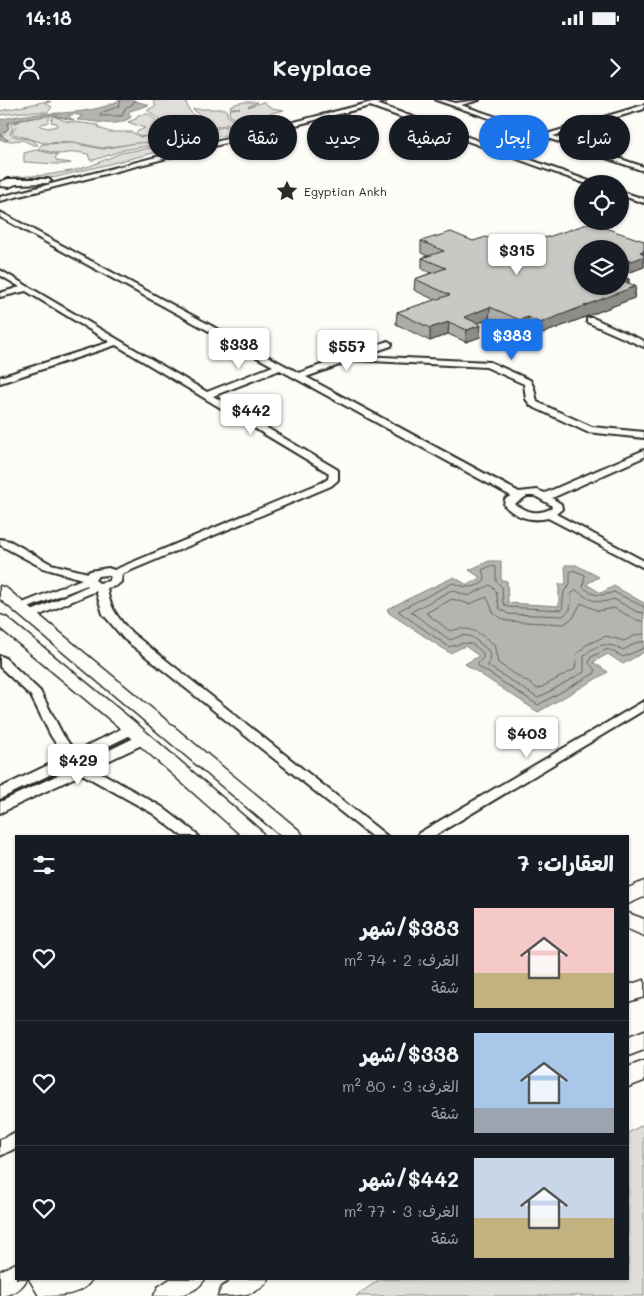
<!DOCTYPE html>
<html lang="ar">
<meta charset="utf-8">
<style>
:root{--surface:#171b24;--page:#20242c;--text:#f1f3f6;--muted:#9ea1a6;--line:#363941;--accent:#1a73e8}
body{margin:0;font-family:Mali,"Playpen Sans Arabic",sans-serif;background:var(--page);color:var(--text);direction:rtl;height:100vh;display:flex;flex-direction:column;font-size:19px;white-space:nowrap}
*{box-sizing:border-box;margin:0}
p{font-size:16px;color:var(--muted)}
.icon{flex:none;width:28px;height:28px;fill:none;stroke:currentColor;stroke-width:2;stroke-linecap:round;stroke-linejoin:round}
.map{position:relative;flex:1;overflow:hidden;direction:ltr}
.panel{position:absolute;left:15px;top:735px;width:614px;height:445px;display:flex;flex-direction:column;background:var(--surface);border-radius:0px;box-shadow:0 1px 4px #0004;direction:rtl}
.panel>*{flex:none}
.banner{position:absolute;left:15px;top:15px;width:615px;height:45px;direction:rtl;display:flex;gap:10px}
.controls{position:absolute;left:574px;top:75px;display:grid;gap:10px}
.controls a{display:grid;place-items:center;width:55px;height:55px;border-radius:50%;background:var(--surface);box-shadow:0 1px 4px #0004;font-size:25px}
.price{position:absolute;translate:-50% -42px;padding:0 11px;border-radius:5px;background:#fff;color:#222;font-size:16px;line-height:32px;filter:drop-shadow(0 1px 2px #0008)}
.price::after{content:'';position:absolute;left:50%;top:30px;width:15px;height:11px;margin-left:-8px;background:inherit;clip-path:polygon(0 0,100% 0,50% 100%)}
.price.current{background:var(--accent);color:#fff}
ul{padding:0;list-style:none}
li{display:flex;align-items:center;gap:15px;height:125px;padding:0 15px}
li+li{border-top:1px solid var(--line)}
li span{display:grid;place-items:center;flex:none;width:140px;height:100px;border-radius:0px;color:#555}
li>.icon{margin-inline-start:auto}
span .icon{width:60px;height:60px;fill:#fffc;stroke-width:1}
li b{font-size:21px}
h2{display:flex;justify-content:space-between;align-items:center;height:60px;padding:0 15px;font-size:21px}
.tag{padding:0 18px;border-radius:22px;background:var(--surface);box-shadow:0 1px 4px #0004;font-size:18px;line-height:45px}
.tag.current{background:var(--accent);color:#fff}
.status{display:flex;justify-content:space-between;align-items:center;height:35px;padding:0 25px;background:var(--surface);direction:ltr}
.status svg{height:14px;fill:currentColor}
header{display:flex;justify-content:space-between;align-items:center;height:65px;padding:0 15px;background:var(--surface);font-size:22px;font-weight:800}
.map>svg:first-child{display:block}
.green{fill:#dfdeda;stroke:#858482}
.water{fill:#b5b4b1;stroke:#7e7d7b}
.lines{fill:none;stroke-linecap:round;stroke-linejoin:round}
.shore{stroke:#626261;stroke-width:1}
.street-casing{stroke:#2b2b2b;stroke-width:4}
.secondary-casing{stroke:#2b2b2b;stroke-width:3}
.street{fill:#fdfcf7;fill-rule:evenodd}
.secondary{fill:#fdfcf7;fill-rule:evenodd}
.wall{fill:#adaca9;stroke:#2b2b2b}
.shaded-wall{fill:#8d8c89;stroke:#2b2b2b}
.building{fill:#c9c8c4;stroke:#2b2b2b}
.labels{text-anchor:middle;dominant-baseline:central;stroke-width:4.5;stroke-linejoin:round;paint-order:stroke}
.far-poi-label{font-size:12px;fill:#2b2b2b;stroke:#fdfcf7;text-anchor:start}
</style>
<div class="status"><b>14:18</b><svg viewBox="0 0 49 12"><path d="M0 12V9h3v3zM5 12V6h3v6zM10 12V3h3v9zM15 12V0h3v12zM26 1h20v11H26zM47 4h2v5h-2z"/></svg></div>
<header><svg class="icon" aria-label="forward" viewBox="0 0 24 24"><path d="M9 5l7 7-7 7"/></svg>Keyplace<svg class="icon" aria-label="person" viewBox="0 0 24 24"><circle cx="12" cy="8" r="4"/><path d="M4 21q1-7 8-7t8 7"/></svg></header>
<div class="map">
<svg width="644" height="1196" viewBox="0 0 644 1196">
<rect width="100%" height="100%" fill="#fdfcf7"/>
<filter id="ink" filterUnits="userSpaceOnUse"><feTurbulence type="fractalNoise" baseFrequency=".02" numOctaves="2"/><feDisplacementMap in="SourceGraphic" scale="10" xChannelSelector="R" yChannelSelector="G"/><feConvolveMatrix kernelMatrix="1 2 1 2 8 2 1 2 1" color-interpolation-filters="sRGB"/></filter>
<g filter="url(#ink)">
<!-- green -->
<g class="green">
<polygon points="153,0 185,0 189,10 200,22 196,23 200,23 200,25 184,30 171,39 161,36 167,31 155,27 159,20 147,10 156,6"/>
<polygon points="48,1 51,2 45,3 52,7 48,12 22,12 0,15 0,11"/>
<polygon points="244,2 257,2 248,7 263,2 272,8 284,10 239,21 230,16 229,11 231,9 240,8 230,8 231,5"/>
<polygon points="193,9 226,9 228,17 237,22 204,30 205,20"/>
<path d="M148,14L157,21L149,28L163,30L164,32C158,38 148,37 139,36L136,32L145,28L128,22L136,19L138,15Z"/>
<path d="M50,15L48,22L42,24L40,26L48,28L57,26V23L51,22L53,15L74,20L54,16L65,21L98,25L99,28L109,32H132L140,37L159,36L167,40L101,48L73,42L44,43L13,34L12,32L16,27L14,24L20,21L11,24L13,28L10,34C18,40 32,36 38,45H33L23,40L10,41L2,36L9,28L8,24L10,22Z"/>
<polygon points="252,20 259,23 256,25 257,27 57,77 20,81 21,79 12,79 13,77 46,75 71,71 90,66 121,53 173,44 199,33"/>
<polygon points="168,41 172,42 124,50 94,60 90,60 88,54 77,52 59,54 38,49 42,44 72,43 103,49 135,43"/>
<path d="M36,50L58,55L55,58L57,61L71,63C64,66 35,62 24,62V53Z"/>
<polygon points="644,1024 644,1196 356,1196 380,1179 628,1179 628,1033"/>
</g>
<!-- water -->
<g class="water">
<path d="M120,0H132L149,5L130,11L128,13L131,17C116,29 94,20 77,20L82,16L75,14L68,16L73,20L53,15L13,21L7,23L8,28L1,35L8,41H5L0,39V30L3,27L0,25V20L3,19C42,9 84,19 120,0Z"/>
<polygon points="489,461 501,461 501,480 507,481 508,503 559,506 559,484 566,484 565,465 576,465 599,477 586,484 601,493 614,486 644,503 644,552 623,564 608,554 593,562 608,572 538,612 465,564 479,556 465,546 450,553 389,513 387,509 454,477 467,485 481,478 469,470"/>
</g>
<g class="lines">
<!-- shore -->
<g class="shore">
<polyline points="121,0 119,6 101,13 100,16 122,16 125,8 133,4 134,0"/>
<path d="M644,507L614,492C600,497 594,496 583,487L585,475L573,470L570,472V485L564,491L562,510L507,507L503,503L502,487L496,481V467L490,466L482,470L485,477L484,482C472,489 466,488 453,483L398,511L449,547C466,542 470,540 483,553V558L478,563V566L538,605L595,573V570L589,563L591,557L608,549L623,557L644,548"/>
<path d="M644,513L637,512L614,499C598,505 589,500 576,490L571,494L570,510L563,516L508,514L499,508L496,491L490,485L468,496L452,490L411,512L450,540L463,535L472,537L488,550L490,555L488,566L538,598L584,572V556C597,543 607,542 623,550L638,542H644"/>
<path d="M644,521L636,520L614,508L598,511L581,503L573,518L564,524L507,521L494,514L487,497L469,504L452,499L426,513L450,531C471,525 477,532 494,544L498,563L538,589L575,569L577,554L586,545L606,536L624,541L636,535L644,534"/>
</g>
<!-- street casing -->
<g class="street-casing">
<g id="street">
<polygon points="380,0 386,1 377,4 597,84 587,84 370,6 0,101 0,97"/>
<polygon points="436,0 445,0 455,3 479,0 461,5 547,34 644,5 644,9 553,36 644,67 644,71"/>
<polygon points="8,79 48,79 51,81 48,83 16,84 9,87 0,86 0,82"/>
<polygon points="620,91 644,99 644,103 620,95"/>
<path d="M0,112L299,273L388,241L392,244L391,246L362,256L490,262L530,280L534,288L537,302L592,327L644,332V338L587,332L531,306L526,299L524,284L486,267L353,260L306,277L519,392L537,390L545,393L644,350V357L552,398L561,404L562,409L556,414L644,461V468L548,418C532,422 515,417 504,405L505,399L511,396L280,270L213,296L338,370V380L331,386L122,474L121,482L116,486L107,488C109,507 119,520 132,533L387,736H371L124,539L103,514L96,491L33,518L29,519L23,516L25,514L88,486L87,485L23,510H15L13,508L15,506L82,479L43,468L0,445V439L10,441L51,464L88,473L90,471L108,468L114,470L323,382L328,379L329,373L116,245L0,283V277L110,242L26,191L0,197V193L20,187L0,175V170L207,292L273,266L0,117ZM527,396H535L551,405L552,408C537,416 528,412 514,404ZM107,475L111,477L109,481L99,483L95,480L98,476Z"/>
<polygon points="587,218 593,218 644,241 644,247 587,222"/>
<polygon points="0,556 4,557 40,591 63,635 75,652 127,626 137,626 138,629 137,632 82,659 85,662 138,636 148,636 149,639 148,642 93,668 162,707 196,733 198,736 182,736 152,713 82,674 0,713 0,702 75,667 72,664 0,699 0,688 65,657 51,636 31,596 0,567"/>
<polygon points="644,601 644,610 434,736 417,736 419,733"/>
<polygon points="16,1032 16,1048 0,1056 0,1040"/>
</g>
</g>
<!-- secondary casing -->
<g class="secondary-casing">
<g id="secondary">
<polygon points="0,486 6,488 300,731 303,736 281,736 0,499"/>
<polygon points="0,515 6,517 138,625 261,731 264,736 242,736 126,633 0,528"/>
<polygon points="644,781 644,797 628,804 628,788"/>
<polygon points="628,813 644,819 644,836 628,829"/>
<polygon points="644,880 644,897 628,902 628,885"/>
<polygon points="644,931 644,950 628,956 628,937"/>
<polygon points="644,961 644,981 628,987 628,967"/>
<path d="M16,1163V1179H27C23,1188 10,1196 0,1196V1171Z"/>
<path d="M29,1179H92C82,1196 60,1196 39,1196Z"/>
<path d="M170,1179H205C195,1196 174,1196 154,1196L158,1187Z"/>
<path d="M234,1179H269C259,1196 238,1196 218,1196L222,1187Z"/>
</g>
</g>
<!-- street -->
<use href="#street" class="street"/>
<!-- secondary -->
<use href="#secondary" class="secondary"/>
</g>
<!-- wall -->
<polygon class="wall" points="545,138 644,141 644,167 633,171 627,172 620,170 620,149 582,186 629,179 629,184 636,186 634,198 539,235 527,229 519,232 489,219 478,223 480,237 466,242 448,234 430,241 396,224 397,212 435,200 414,190 415,179 431,173 422,169 422,158 428,156 421,153 421,141 473,141 508,146"/>
<!-- shaded-wall -->
<g class="shaded-wall">
<polygon points="644,151 644,167 633,171 627,172 629,161 640,152"/>
<polygon points="622,158 621,169 620,170 620,159"/>
<polygon points="629,179 628,189 636,186 634,198 539,235 540,223 623,181"/>
<polygon points="490,207 489,219 463,229 464,217"/>
<polygon points="528,217 527,229 519,232 520,220"/>
<polygon points="449,222 448,234 430,241 430,228"/>
<polygon points="481,225 480,237 466,242 467,230"/>
</g>
<!-- building -->
<polygon class="building" points="590,123 644,141 644,151 640,152 644,154 644,156 635,160 629,161 622,158 620,159 620,149 582,149 582,186 620,186 620,175 629,179 623,181 636,186 540,223 528,217 520,220 490,207 464,217 481,225 467,230 449,222 430,228 397,212 450,195 415,179 446,168 422,158 444,151 421,141 451,132 473,141 486,137 508,146 540,136 545,138"/>
</g>
<!-- icons -->
<defs>
<g id="sight-bare" transform="scale(1.725)"><path d="M0-6L1.8-2.2L6-1.7L2.9 1.2L3.7 5.4L0 3.3L-3.7 5.4L-2.9 1.2L-6-1.7L-1.8-2.2Z" fill="#2b2b2b" stroke="#fdfcf7" stroke-width="2.5" paint-order="stroke"/></g>
</defs>
<g fill-rule="evenodd">
<use href="#sight-bare" x="287" y="91"/>
</g>
<g class="labels">
<!-- far-poi labels -->
<g class="far-poi-label">
<text x="304" y="91">Egyptian Ankh</text>
</g>
</g>
</svg>
<div class="controls">
<a><svg class="icon" aria-label="locate" viewBox="0 0 24 24"><circle cx="12" cy="12" r="6"/><path d="M12 2v4M12 18v4M2 12h4M18 12h4"/></svg></a>
<a><svg class="icon" aria-label="layers" viewBox="0 0 24 24"><path d="M12 4l9 5-9 5-9-5zM3 14l9 5 9-5"/></svg></a>
</div>
<b class="price" style="left:517px;top:176px">$315</b>
<b class="price current" style="left:512px;top:261px">$383</b>
<b class="price" style="left:239px;top:270px">$338</b>
<b class="price" style="left:347px;top:272px">$557</b>
<b class="price" style="left:251px;top:336px">$442</b>
<b class="price" style="left:527px;top:659px">$403</b>
<b class="price" style="left:78px;top:686px">$429</b>
<div class="banner">
<a class="tag">شراء</a>
<a class="tag current">إيجار</a>
<a class="tag">تصفية</a>
<a class="tag">جديد</a>
<a class="tag">شقة</a>
<a class="tag">منزل</a>
</div>
<section class="panel">
<h2>العقارات: 7<svg class="icon" aria-label="filters" viewBox="0 0 24 24"><path d="M4 7h16M4 17h16"/><circle cx="9" cy="7" r="2"/><circle cx="15" cy="17" r="2"/></svg></h2>
<ul>
<li><span style="background:linear-gradient(#f6c9c9 65%,#c2b280 0)"><svg class="icon" aria-label="home" viewBox="0 0 24 24"><path d="M3 11l9-7 9 7M6 9v11h12V9"/></svg></span><div><b>$383/شهر</b><p>الغرف: 2 · 74 m²</p><p>شقة</p></div><svg class="icon" aria-label="heart" viewBox="0 0 24 24"><path d="M12 20l-8-8c-3-5 5-10 8-4 3-6 11-1 8 4z"/></svg></li>
<li><span style="background:linear-gradient(#a9c7e8 75%,#9aa5b1 0)"><svg class="icon" aria-label="home" viewBox="0 0 24 24"><path d="M3 11l9-7 9 7M6 9v11h12V9"/></svg></span><div><b>$338/شهر</b><p>الغرف: 3 · 80 m²</p><p>شقة</p></div><svg class="icon" aria-label="heart" viewBox="0 0 24 24"><path d="M12 20l-8-8c-3-5 5-10 8-4 3-6 11-1 8 4z"/></svg></li>
<li><span style="background:linear-gradient(#c9d6e8 60%,#c2b280 0)"><svg class="icon" aria-label="home" viewBox="0 0 24 24"><path d="M3 11l9-7 9 7M6 9v11h12V9"/></svg></span><div><b>$442/شهر</b><p>الغرف: 3 · 77 m²</p><p>شقة</p></div><svg class="icon" aria-label="heart" viewBox="0 0 24 24"><path d="M12 20l-8-8c-3-5 5-10 8-4 3-6 11-1 8 4z"/></svg></li>
</ul>
</section>
</div>
